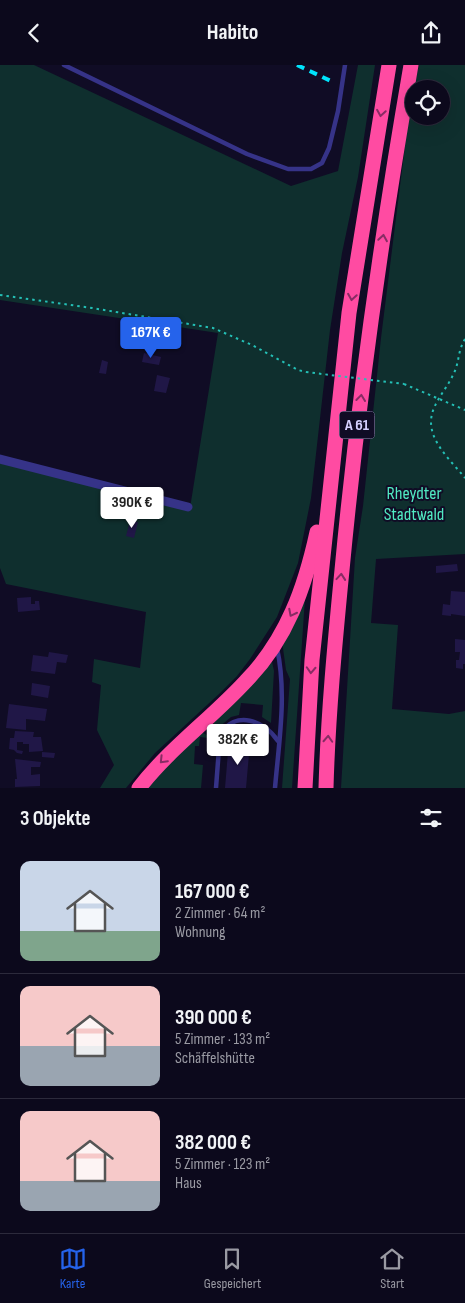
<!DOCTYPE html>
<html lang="de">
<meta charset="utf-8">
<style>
:root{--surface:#0c091c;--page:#151225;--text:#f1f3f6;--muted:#9a9aa3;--line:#2c2a3b;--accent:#2563eb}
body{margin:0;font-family:"Sofia Sans Condensed",sans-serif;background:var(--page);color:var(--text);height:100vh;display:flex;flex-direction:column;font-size:19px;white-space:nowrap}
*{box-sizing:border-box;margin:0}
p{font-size:16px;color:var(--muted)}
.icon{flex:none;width:28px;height:28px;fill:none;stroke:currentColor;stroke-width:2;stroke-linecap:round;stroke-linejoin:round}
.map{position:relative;height:723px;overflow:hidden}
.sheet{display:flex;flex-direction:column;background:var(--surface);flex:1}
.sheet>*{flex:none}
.fabs{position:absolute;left:405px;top:15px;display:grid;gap:10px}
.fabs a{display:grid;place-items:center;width:45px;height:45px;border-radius:50%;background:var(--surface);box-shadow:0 5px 20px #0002,0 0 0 1px var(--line);font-size:25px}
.price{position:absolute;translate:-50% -42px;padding:0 11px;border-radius:5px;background:#fff;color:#222;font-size:16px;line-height:32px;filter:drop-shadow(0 1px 2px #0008)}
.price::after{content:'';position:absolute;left:50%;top:30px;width:15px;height:11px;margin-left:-8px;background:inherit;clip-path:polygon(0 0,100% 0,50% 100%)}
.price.current{background:var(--accent);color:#fff}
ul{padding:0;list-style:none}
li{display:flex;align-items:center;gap:15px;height:125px;padding:0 20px}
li+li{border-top:1px solid var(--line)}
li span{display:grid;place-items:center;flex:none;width:140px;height:100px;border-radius:10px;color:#555}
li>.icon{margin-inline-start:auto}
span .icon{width:60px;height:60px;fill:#fffc;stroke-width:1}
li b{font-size:21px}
h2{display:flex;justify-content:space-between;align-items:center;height:60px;padding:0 20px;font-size:21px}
header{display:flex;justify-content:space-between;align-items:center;height:65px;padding:0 20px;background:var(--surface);font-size:22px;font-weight:700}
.tab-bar{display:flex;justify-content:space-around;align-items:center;height:70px;border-top:1px solid var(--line);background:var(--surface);font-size:14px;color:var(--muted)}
.tab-bar a{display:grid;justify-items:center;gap:2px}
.tab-bar .current{color:var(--accent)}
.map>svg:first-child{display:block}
.green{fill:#0f2f2e;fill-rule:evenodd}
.building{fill:#201747}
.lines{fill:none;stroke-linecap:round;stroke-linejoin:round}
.path{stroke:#24bfb5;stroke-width:2;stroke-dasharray:2.5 4;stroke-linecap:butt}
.service{stroke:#363388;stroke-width:4.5}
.minor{stroke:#363388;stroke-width:9}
.motorway{stroke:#ff4ba2;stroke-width:15}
.rail{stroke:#00e3fb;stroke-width:4;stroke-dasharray:8 6;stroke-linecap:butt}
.path-bridge{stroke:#24bfb5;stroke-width:2;stroke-dasharray:2.5 4;stroke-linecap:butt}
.oneway{stroke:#882c64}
.labels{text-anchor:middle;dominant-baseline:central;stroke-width:4;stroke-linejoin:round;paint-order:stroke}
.shield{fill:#100c25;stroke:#9a95be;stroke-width:1}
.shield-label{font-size:16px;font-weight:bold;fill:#d5d0ff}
.park-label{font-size:18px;fill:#51eac3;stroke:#100c25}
</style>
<header><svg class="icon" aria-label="back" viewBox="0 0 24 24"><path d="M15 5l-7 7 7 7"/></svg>Habito<svg class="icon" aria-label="share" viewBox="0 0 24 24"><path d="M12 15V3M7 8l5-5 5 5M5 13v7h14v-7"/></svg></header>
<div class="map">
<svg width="465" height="723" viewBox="0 0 465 723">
<rect width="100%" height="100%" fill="#100c25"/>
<!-- green -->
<g class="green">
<polygon points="0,0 34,0 291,121 338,106 358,0 375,0 358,112 342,188 330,265 311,433 298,498 277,552 250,594 237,611 219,629 155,688 126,723 100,723 114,700 97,665 101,620 92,617 94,594 140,603 146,547 6,519 0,503 0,397 190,443 218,268 0,235"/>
<path d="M419,0H465V489L376,494L371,558L398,560L392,644L449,649L465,646V723H341L355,493L363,441L381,273L410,41ZM414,24H441V51H414Z"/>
<polygon points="306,519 292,723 282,723 290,614 286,605 282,576"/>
<polygon points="271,592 274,606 271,658 262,652 263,640 241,638 239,650 231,652 219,662 212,657"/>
<polygon points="198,668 203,668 209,671 213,682 208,681 208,673 200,672 199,681 195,681 194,699 203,700 201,723 142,723"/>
</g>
<!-- building -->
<g class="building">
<polygon points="144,288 161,292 159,300 142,297"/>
<polygon points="102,295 108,297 106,309 99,308"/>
<polygon points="157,310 170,313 166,328 154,326"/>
<polygon points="130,456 138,457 134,473 126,471"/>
<polygon points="457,499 458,506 436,508 436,501"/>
<polygon points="451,526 465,527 465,551 451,549 451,551 442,550 443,539 450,540"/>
<polygon points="31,532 31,539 35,539 35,536 39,536 40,545 18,547 17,533"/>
<polygon points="455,574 465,575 465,599 463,599 463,604 456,603 456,595 459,595 460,587 455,587"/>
<polygon points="49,587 68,590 66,598 57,597 55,609 31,606 33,590 48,592"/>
<polygon points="32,618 50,621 48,633 31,630"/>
<polygon points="9,639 47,644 45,656 26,654 26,665 6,663"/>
<polygon points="15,666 34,667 33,672 41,672 43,686 29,687 29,679 23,679 23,677 17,677 17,685 23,686 22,689 17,688 14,685 9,684 10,673 14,673"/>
<polygon points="233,677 250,678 246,723 225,723 228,687 232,687"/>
<polygon points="42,687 55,688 54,693 42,692"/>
<polygon points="15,694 41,697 40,702 31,702 31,710 40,709 40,721 15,722 15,714 17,714"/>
</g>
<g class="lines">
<!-- path -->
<g class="path">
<polyline points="0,230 92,243 213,263 252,280 298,305 306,307"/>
<path d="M465,274C457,287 460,297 453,310C448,321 439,331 434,343C422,371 449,393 465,413"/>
<polyline points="404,319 465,345"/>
</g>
<!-- service -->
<g class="service">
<polyline points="64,0 247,89 288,104 311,104 322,98 329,83 338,46 345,0"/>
<polyline points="206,659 220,670 216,723"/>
<path d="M220,670C235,644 265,656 278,676"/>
<path d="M275,723C279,676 287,629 277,583"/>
</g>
<!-- minor -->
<polyline class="minor" points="0,394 188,442"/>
<!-- motorway -->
<g class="motorway">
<path d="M139,723C170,683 212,653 246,616C287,574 305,522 317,467"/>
<polyline points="305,723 312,595 349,248 389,0"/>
<path d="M326,723C328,650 335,577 342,505C358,336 382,167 411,0"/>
</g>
<!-- rail -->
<polyline class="rail" points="297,0 333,17"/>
<!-- path-bridge -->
<polyline class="path-bridge" points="306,307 404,319"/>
</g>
<!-- one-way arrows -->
<defs><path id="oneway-chevron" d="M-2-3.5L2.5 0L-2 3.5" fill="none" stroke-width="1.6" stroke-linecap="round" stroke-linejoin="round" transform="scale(1.25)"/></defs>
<g class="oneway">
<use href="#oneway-chevron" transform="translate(381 48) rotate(99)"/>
<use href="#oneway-chevron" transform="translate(383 173) rotate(-81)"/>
<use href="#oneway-chevron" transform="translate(352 232) rotate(99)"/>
<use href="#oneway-chevron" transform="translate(361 333) rotate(-83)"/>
<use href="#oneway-chevron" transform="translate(341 512) rotate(-85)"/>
<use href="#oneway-chevron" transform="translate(292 548) rotate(117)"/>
<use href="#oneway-chevron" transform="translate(311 605) rotate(93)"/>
<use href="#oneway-chevron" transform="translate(328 674) rotate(-87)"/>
<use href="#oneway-chevron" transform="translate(163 695) rotate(134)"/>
</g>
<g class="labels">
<!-- shield labels -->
<rect class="shield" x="339.5" y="346.5" width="35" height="27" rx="4"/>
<g class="shield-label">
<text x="357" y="360">A 61</text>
</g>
<!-- park labels -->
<g class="park-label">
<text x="414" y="428">Rheydter<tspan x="414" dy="21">Stadtwald</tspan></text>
</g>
</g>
</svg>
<div class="fabs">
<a><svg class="icon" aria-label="locate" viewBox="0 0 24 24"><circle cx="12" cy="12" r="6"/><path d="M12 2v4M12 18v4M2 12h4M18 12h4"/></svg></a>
</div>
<b class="price current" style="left:151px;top:294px">167K €</b>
<b class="price" style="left:132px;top:464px">390K €</b>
<b class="price" style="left:238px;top:701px">382K €</b>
</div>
<section class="sheet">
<h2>3 Objekte<svg class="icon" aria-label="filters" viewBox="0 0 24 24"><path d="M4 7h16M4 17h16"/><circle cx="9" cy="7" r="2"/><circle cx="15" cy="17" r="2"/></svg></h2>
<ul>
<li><span style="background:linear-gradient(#c9d6e8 70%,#7fa58c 0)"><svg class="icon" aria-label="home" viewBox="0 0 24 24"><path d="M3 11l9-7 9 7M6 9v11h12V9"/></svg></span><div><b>167 000 €</b><p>2 Zimmer · 64 m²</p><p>Wohnung</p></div></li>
<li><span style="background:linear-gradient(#f6c9c9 60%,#9aa5b1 0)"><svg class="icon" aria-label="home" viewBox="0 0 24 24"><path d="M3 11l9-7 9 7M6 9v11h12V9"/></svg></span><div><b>390 000 €</b><p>5 Zimmer · 133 m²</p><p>Schäffelshütte</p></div></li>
<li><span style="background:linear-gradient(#f6c9c9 70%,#9aa5b1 0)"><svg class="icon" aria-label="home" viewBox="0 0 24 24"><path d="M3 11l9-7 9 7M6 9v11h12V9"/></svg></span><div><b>382 000 €</b><p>5 Zimmer · 123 m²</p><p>Haus</p></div></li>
</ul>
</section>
<nav class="tab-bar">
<a class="current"><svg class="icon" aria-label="map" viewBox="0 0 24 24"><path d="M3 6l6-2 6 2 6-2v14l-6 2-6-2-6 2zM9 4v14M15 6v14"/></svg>Karte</a>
<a><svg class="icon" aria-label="saved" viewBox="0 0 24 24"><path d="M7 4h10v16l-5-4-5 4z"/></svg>Gespeichert</a>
<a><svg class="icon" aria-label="home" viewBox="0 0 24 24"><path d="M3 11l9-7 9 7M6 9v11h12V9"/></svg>Start</a>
</nav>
